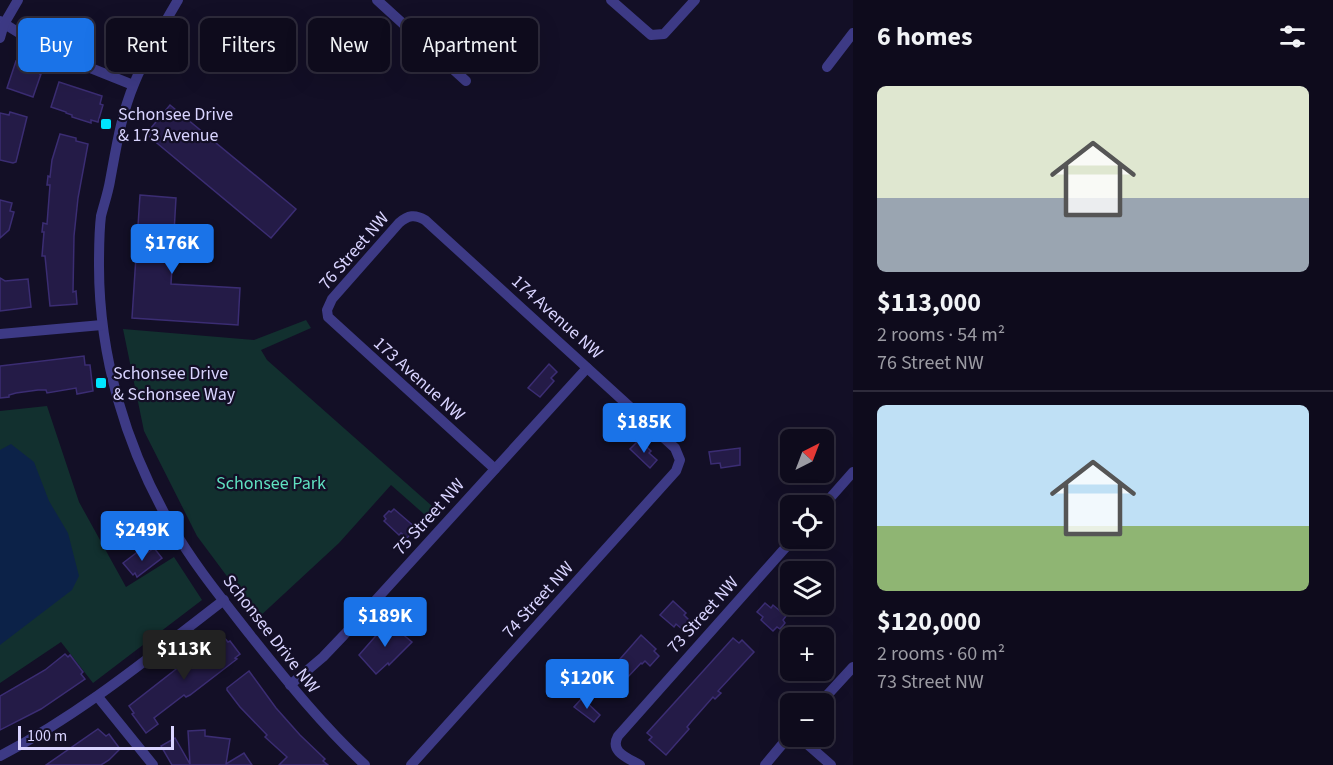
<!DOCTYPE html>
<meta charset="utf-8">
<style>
:root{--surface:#0e0b1c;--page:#1c1929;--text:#f1f3f6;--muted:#9b9ba3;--line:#2e2b3b;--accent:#1a73e8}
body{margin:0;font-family:"Source Sans 3",sans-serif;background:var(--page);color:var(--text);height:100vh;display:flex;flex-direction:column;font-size:22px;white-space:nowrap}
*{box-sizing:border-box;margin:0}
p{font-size:20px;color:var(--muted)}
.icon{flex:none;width:33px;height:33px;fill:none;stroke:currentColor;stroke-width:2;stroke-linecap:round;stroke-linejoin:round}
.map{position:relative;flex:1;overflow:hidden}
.details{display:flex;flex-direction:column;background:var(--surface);width:480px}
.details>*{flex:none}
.top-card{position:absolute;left:18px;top:18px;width:570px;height:54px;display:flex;gap:12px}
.needle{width:39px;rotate:42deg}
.buttons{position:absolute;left:780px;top:429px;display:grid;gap:12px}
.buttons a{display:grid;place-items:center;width:54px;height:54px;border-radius:9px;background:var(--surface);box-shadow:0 6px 24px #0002,0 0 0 2px var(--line);font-size:30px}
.scale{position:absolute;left:18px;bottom:15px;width:156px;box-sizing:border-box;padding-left:6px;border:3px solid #d9d4ff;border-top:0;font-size:16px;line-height:21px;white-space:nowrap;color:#d9d4ff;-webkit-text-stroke:4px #130f26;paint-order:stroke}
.price{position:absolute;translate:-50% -51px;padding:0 14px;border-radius:6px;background:var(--accent);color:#fff;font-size:20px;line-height:39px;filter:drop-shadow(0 2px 3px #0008)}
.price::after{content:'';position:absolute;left:50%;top:36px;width:18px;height:14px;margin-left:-9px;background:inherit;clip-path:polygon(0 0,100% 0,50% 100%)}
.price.current{background:#222;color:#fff}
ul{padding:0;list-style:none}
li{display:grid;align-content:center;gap:12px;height:318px;padding:0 24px}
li+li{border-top:2px solid var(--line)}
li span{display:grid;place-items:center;height:186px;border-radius:9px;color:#555}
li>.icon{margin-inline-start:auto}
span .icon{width:108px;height:108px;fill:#fffc;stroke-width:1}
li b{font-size:26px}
h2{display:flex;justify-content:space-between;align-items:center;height:72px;padding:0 24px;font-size:26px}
.chip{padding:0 21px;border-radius:9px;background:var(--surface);box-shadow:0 6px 24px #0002,0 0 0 2px var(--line);font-size:21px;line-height:54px}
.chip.current{background:var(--accent);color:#fff}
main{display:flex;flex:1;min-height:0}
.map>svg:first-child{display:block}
.green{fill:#12302f}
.water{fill:#0c2248}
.building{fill:#241b47;stroke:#3b2d73;stroke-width:1.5}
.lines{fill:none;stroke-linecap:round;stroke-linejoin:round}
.minor{stroke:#3d3a85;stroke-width:10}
.poi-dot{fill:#00e5ff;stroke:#130f26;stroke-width:2}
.labels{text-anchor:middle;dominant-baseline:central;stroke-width:4.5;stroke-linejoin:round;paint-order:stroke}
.poi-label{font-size:18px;fill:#d9d4ff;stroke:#130f26;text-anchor:start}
.street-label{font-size:18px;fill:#d9d4ff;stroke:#130f26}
.park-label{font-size:18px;fill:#5fe0c0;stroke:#130f26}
</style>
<main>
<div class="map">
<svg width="853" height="765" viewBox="0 0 853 765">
<rect width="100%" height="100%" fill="#130f26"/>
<!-- green -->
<g class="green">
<polygon points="306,320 311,328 261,350 267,360 441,514 433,522 391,485 339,543 258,618 197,536 144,431 123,329 254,340"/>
<polygon points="47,406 79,502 126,587 174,557 202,600 93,683 61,642 0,683 0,411"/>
</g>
<!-- water -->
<polygon class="water" points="11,444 34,462 49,501 68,533 79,576 72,590 0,645 0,450"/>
<!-- building -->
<g class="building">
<polygon points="16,61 24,64 25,61 42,67 40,74 41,74 33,97 7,88"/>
<polygon points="59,82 102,96 100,104 103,105 98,122 91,120 91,123 72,117 72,115 66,113 66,112 51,107"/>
<polygon points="170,105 296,209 271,238 146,134"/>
<polygon points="10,112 27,117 16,162 13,163 0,160 0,113 9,115"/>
<polygon points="60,134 76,138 76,141 88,144 78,198 74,236 73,292 76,291 77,304 50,306 45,256 42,256 44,232 42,232 43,223 47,224 50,185 47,185 48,176 50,177 52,160"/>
<polygon points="140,195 176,198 171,284 240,288 238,325 132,318"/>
<polygon points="0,200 12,203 10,211 14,212 9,230 0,238"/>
<polygon points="0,278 5,281 28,279 31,307 0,311"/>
<polygon points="84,356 85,365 90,365 93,391 77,394 76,388 47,393 46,390 38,390 16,393 9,395 9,397 0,398 0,366"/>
<polygon points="549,364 557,372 551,378 554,381 540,397 528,388"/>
<polygon points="639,440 651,451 649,453 657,460 650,468 630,449"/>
<polygon points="740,448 740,465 721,468 720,463 711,464 709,452"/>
<polygon points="394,509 416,528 407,538 401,533 399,535 384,521 386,519 384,516 389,511 391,512"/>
<polygon points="154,548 162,558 137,577 135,573 133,575 123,563 140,550 144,555"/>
<polygon points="673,601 686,613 684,615 689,620 682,629 676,624 674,627 660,615"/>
<polygon points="765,603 771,608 773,605 786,616 783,620 785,623 780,629 777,627 773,631 761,620 763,617 757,612"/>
<polygon points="388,622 412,642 389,665 388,663 376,674 359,655"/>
<polygon points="221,634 228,642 230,641 240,654 235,658 237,659 190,695 186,697 184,695 154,718 158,724 146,733 132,714 134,713 129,706"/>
<polygon points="641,635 656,649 654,651 659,656 650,666 645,661 642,664 641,663 626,679 613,667"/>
<polygon points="733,638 739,643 742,640 754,652 718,691 721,693 715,699 713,697 691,722 687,727 689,729 666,755 649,740 652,737 647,733"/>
<polygon points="65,654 68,657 70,655 83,672 81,674 85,679 41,709 0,730 0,696 45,670"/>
<polygon points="249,671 276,708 300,735 325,759 323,761 328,765 279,765 287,757 265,737 267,735 240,707 227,690 227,688"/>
<polygon points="582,698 600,715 594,722 574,707"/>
<polygon points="98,729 106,736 109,734 120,749 109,760 101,765 46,765"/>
<polygon points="205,730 205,736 230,739 226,764 244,753 252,765 172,765 161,746 175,738 190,764 188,731"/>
</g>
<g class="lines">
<!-- minor -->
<g class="minor">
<path d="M178,0C162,27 146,55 134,84C121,115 116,149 110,181C108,193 104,204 101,216C99,232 99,250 99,266C99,357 126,447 171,525C194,565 223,600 251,636C287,681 322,725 365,765"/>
<polyline points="377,0 466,81"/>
<polyline points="611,0 651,35 664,34 695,0"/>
<polyline points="0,21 48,51 133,85"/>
<polyline points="0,38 4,24 18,0"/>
<polyline points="827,67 853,33"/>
<polyline points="0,334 102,325"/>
<polyline points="823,506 853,472"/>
<polyline points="290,685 323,657 344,635 587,368"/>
<polyline points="98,697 153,765"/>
<polyline points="819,704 853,667"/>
<polyline points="798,736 831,765"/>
<path d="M0,756C81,714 151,656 224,600"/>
<path d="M411,765L676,471L680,460L675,448L425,220C415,214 408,215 399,223L332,299L327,310L328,317L495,469"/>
<path d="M640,765C628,758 609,752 618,736L794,538"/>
<polyline points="765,765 790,735"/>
</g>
</g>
<!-- markers -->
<g class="poi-dot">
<rect x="100" y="118" width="12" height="12" rx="3"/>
<rect x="95" y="377" width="12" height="12" rx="3"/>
</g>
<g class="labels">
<!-- poi labels -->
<g class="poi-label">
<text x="118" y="114">Schonsee Drive<tspan x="118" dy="21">&amp; 173 Avenue</tspan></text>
<text x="113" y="373">Schonsee Drive<tspan x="113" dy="21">&amp; Schonsee Way</tspan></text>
</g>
<!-- street labels -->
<g class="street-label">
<text transform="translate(354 251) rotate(-49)">76 Street NW</text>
<text transform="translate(557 317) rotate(42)">174 Avenue NW</text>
<text transform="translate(419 379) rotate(42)">173 Avenue NW</text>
<text transform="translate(429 517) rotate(-48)">75 Street NW</text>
<text transform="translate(538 600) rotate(-48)">74 Street NW</text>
<text transform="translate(703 615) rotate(-48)">73 Street NW</text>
<text transform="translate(271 634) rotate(52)">Schonsee Drive NW</text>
</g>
<!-- park labels -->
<g class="park-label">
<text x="271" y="483">Schonsee Park</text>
</g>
</g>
</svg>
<div class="buttons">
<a><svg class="needle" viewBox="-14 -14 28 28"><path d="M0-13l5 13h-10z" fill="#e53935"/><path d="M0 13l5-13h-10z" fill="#9b9ba3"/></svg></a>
<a><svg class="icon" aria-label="locate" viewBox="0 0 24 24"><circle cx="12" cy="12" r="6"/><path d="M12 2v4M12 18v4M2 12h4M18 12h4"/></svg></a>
<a><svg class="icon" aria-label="layers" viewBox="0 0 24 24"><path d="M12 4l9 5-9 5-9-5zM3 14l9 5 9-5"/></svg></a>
<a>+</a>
<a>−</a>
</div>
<div class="scale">100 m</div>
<b class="price" style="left:172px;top:275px">$176K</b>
<b class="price" style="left:644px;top:454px">$185K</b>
<b class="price" style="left:142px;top:562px">$249K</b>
<b class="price" style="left:385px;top:648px">$189K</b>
<b class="price current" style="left:184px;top:681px">$113K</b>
<b class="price" style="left:587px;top:710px">$120K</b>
<div class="top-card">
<a class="chip current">Buy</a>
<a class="chip">Rent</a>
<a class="chip">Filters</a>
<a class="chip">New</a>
<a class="chip">Apartment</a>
</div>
</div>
<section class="details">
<h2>6 homes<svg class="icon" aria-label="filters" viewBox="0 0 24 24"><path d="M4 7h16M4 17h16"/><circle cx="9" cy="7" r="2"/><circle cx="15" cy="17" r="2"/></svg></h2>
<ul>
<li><span style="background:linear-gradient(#dfe7d0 60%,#9aa5b1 0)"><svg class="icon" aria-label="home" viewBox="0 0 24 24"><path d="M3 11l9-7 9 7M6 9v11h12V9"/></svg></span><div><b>$113,000</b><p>2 rooms · 54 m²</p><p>76 Street NW</p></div></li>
<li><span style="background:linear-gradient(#bfe0f5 65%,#8fb573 0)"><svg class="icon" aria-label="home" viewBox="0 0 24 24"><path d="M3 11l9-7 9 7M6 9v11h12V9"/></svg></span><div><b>$120,000</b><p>2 rooms · 60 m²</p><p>73 Street NW</p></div></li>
</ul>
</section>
</main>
